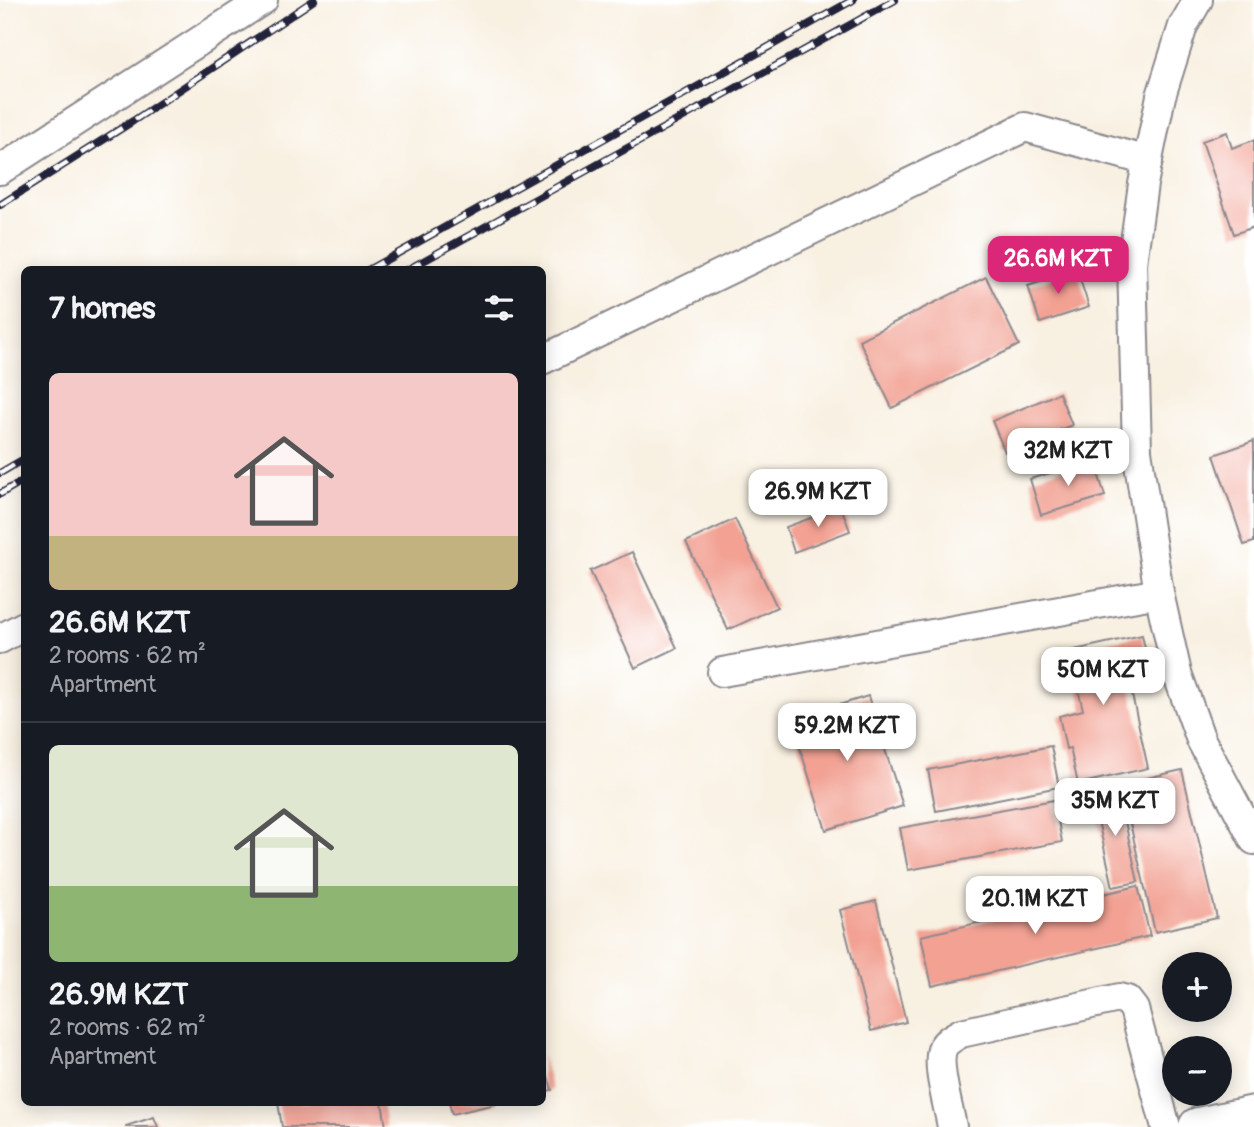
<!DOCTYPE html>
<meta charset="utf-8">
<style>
:root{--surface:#171b24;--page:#20242c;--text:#f1f3f6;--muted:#9ea1a6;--line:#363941;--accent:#db2777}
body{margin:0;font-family:Pangolin,sans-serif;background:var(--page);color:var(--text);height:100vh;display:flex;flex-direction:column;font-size:26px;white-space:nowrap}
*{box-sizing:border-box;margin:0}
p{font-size:23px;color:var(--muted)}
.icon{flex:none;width:38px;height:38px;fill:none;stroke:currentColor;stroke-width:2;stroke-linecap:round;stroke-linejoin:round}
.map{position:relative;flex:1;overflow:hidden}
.side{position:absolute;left:21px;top:266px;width:525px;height:840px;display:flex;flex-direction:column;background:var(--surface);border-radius:10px;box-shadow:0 4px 18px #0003}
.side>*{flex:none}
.fabs{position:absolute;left:1162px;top:952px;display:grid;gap:14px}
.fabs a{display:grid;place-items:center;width:70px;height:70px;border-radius:50%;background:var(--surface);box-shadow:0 4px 18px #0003;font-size:35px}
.price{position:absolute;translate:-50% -60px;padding:0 16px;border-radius:14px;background:#fff;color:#222;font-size:23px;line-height:46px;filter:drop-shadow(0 2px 4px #0008)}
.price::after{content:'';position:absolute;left:50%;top:42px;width:21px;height:16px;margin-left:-10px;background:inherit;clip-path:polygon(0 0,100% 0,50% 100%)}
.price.active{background:var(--accent);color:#fff}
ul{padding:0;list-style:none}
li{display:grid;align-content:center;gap:14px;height:371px;padding:0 28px}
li+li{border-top:2px solid var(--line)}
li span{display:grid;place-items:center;height:217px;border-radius:10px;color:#555}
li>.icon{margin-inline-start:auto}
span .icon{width:126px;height:126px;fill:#fffc;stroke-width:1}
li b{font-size:30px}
h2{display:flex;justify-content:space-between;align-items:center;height:84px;padding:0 28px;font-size:30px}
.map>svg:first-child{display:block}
.building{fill:#f2a193}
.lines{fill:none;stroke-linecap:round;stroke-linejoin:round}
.minor-casing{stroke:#8d898e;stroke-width:32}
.highway-casing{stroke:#8d898e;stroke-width:42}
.minor{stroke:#fff;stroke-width:28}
.highway{stroke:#fff;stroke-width:38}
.rail-casing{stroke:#22223b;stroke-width:8}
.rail{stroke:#fff;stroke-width:5;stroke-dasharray:16;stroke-linecap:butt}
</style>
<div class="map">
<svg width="1254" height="1127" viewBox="0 0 1254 1127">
<rect width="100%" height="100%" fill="#fff"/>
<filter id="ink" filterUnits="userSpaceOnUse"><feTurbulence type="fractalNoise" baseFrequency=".0143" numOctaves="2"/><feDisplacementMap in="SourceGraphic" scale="14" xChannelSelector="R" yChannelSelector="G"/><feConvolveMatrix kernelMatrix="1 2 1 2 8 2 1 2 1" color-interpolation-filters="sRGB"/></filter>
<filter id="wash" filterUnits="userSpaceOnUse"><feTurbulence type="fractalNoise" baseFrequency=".00686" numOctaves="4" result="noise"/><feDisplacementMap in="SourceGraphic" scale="28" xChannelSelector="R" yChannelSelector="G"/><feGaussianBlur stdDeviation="1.57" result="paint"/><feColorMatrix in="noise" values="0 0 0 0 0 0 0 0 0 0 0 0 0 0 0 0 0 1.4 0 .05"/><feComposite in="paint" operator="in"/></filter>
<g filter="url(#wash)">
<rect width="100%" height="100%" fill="#f8f0e1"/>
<g id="blocks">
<!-- building -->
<g class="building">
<polygon points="1227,132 1232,148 1254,140 1254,227 1234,234 1202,141"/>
<polygon points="1077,270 1089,307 1040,323 1028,286"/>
<polygon points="986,277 1019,345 892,408 859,340"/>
<polygon points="1059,393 1072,425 1005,452 992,421"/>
<polygon points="1254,441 1254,542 1244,545 1214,455"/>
<polygon points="1094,460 1105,496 1041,515 1030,479"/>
<polygon points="841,507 850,531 794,552 786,527"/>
<polygon points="735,519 777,607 728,630 686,542"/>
<polygon points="632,552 677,648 635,668 590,571"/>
<polygon points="1142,635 1151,676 1129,681 1148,768 1078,784 1070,748 1066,749 1059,716 1083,710 1076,680 1050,685 1043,657"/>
<polygon points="868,696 903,806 826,830 791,720"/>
<polygon points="1051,746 1059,787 936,811 928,770"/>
<polygon points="1182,770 1217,918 1155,932 1121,784"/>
<polygon points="1118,789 1138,882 1113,887 1092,794"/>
<polygon points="1054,800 1062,842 908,870 900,828"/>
<polygon points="1138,886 1150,936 932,986 921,936"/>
<polygon points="876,901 906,1022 871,1031 840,910"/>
<polygon points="542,1055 552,1090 542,1092"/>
<polygon points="278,1102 382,1102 386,1127 282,1127"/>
<polygon points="449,1102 495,1102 496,1104 452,1114"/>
<polygon points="154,1117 158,1127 126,1127 126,1126"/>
</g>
</g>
</g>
<g filter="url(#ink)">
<use href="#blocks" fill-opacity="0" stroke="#8d898e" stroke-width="2"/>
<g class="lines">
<!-- minor casing -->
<g class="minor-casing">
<g id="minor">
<polyline points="1198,0 1183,26 1161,96 1143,184 1132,263 1137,451 1159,593 1177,673 1201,740 1254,840"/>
<polyline points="0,170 263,0"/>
<polyline points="542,360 1025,127 1148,161"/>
<polyline points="0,639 24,626"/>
<polyline points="722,672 1159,593"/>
<path d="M952,1127C949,1108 935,1064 943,1047C947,1040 954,1037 961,1033L1119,998L1127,1000L1134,1009L1166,1127"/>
</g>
</g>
<!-- highway casing -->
<g class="highway-casing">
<polyline id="highway" points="1198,1127 1254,1115"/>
</g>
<!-- minor -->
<use href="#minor" class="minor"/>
<!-- highway -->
<use href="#highway" class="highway"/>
<!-- rail casing -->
<g class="rail-casing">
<g id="rail">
<polyline points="0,205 133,121 314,0"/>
<polyline points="368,270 853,0"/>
<polyline points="407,270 895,0"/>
<polyline points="0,473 24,459"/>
<polyline points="0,494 24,480"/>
</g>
</g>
<!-- rail -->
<use href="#rail" class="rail"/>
</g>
</g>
</svg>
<div class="fabs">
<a>+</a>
<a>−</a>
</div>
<b class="price active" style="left:1058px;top:296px">26.6M KZT</b>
<b class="price" style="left:1068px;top:488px">32M KZT</b>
<b class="price" style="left:818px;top:529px">26.9M KZT</b>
<b class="price" style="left:1103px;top:707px">50M KZT</b>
<b class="price" style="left:847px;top:763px">59.2M KZT</b>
<b class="price" style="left:1115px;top:838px">35M KZT</b>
<b class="price" style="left:1035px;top:936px">20.1M KZT</b>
<section class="side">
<h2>7 homes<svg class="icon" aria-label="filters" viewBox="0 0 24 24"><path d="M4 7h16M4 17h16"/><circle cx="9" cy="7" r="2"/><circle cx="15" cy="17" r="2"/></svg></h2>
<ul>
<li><span style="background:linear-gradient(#f6c9c9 75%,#c2b280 0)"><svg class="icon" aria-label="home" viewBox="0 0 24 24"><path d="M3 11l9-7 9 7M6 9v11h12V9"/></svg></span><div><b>26.6M KZT</b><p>2 rooms · 62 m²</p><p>Apartment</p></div></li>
<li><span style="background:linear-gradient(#dfe7d0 65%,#8fb573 0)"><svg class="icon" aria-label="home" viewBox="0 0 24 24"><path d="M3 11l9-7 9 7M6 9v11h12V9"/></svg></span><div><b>26.9M KZT</b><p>2 rooms · 62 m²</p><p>Apartment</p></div></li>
</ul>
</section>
</div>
